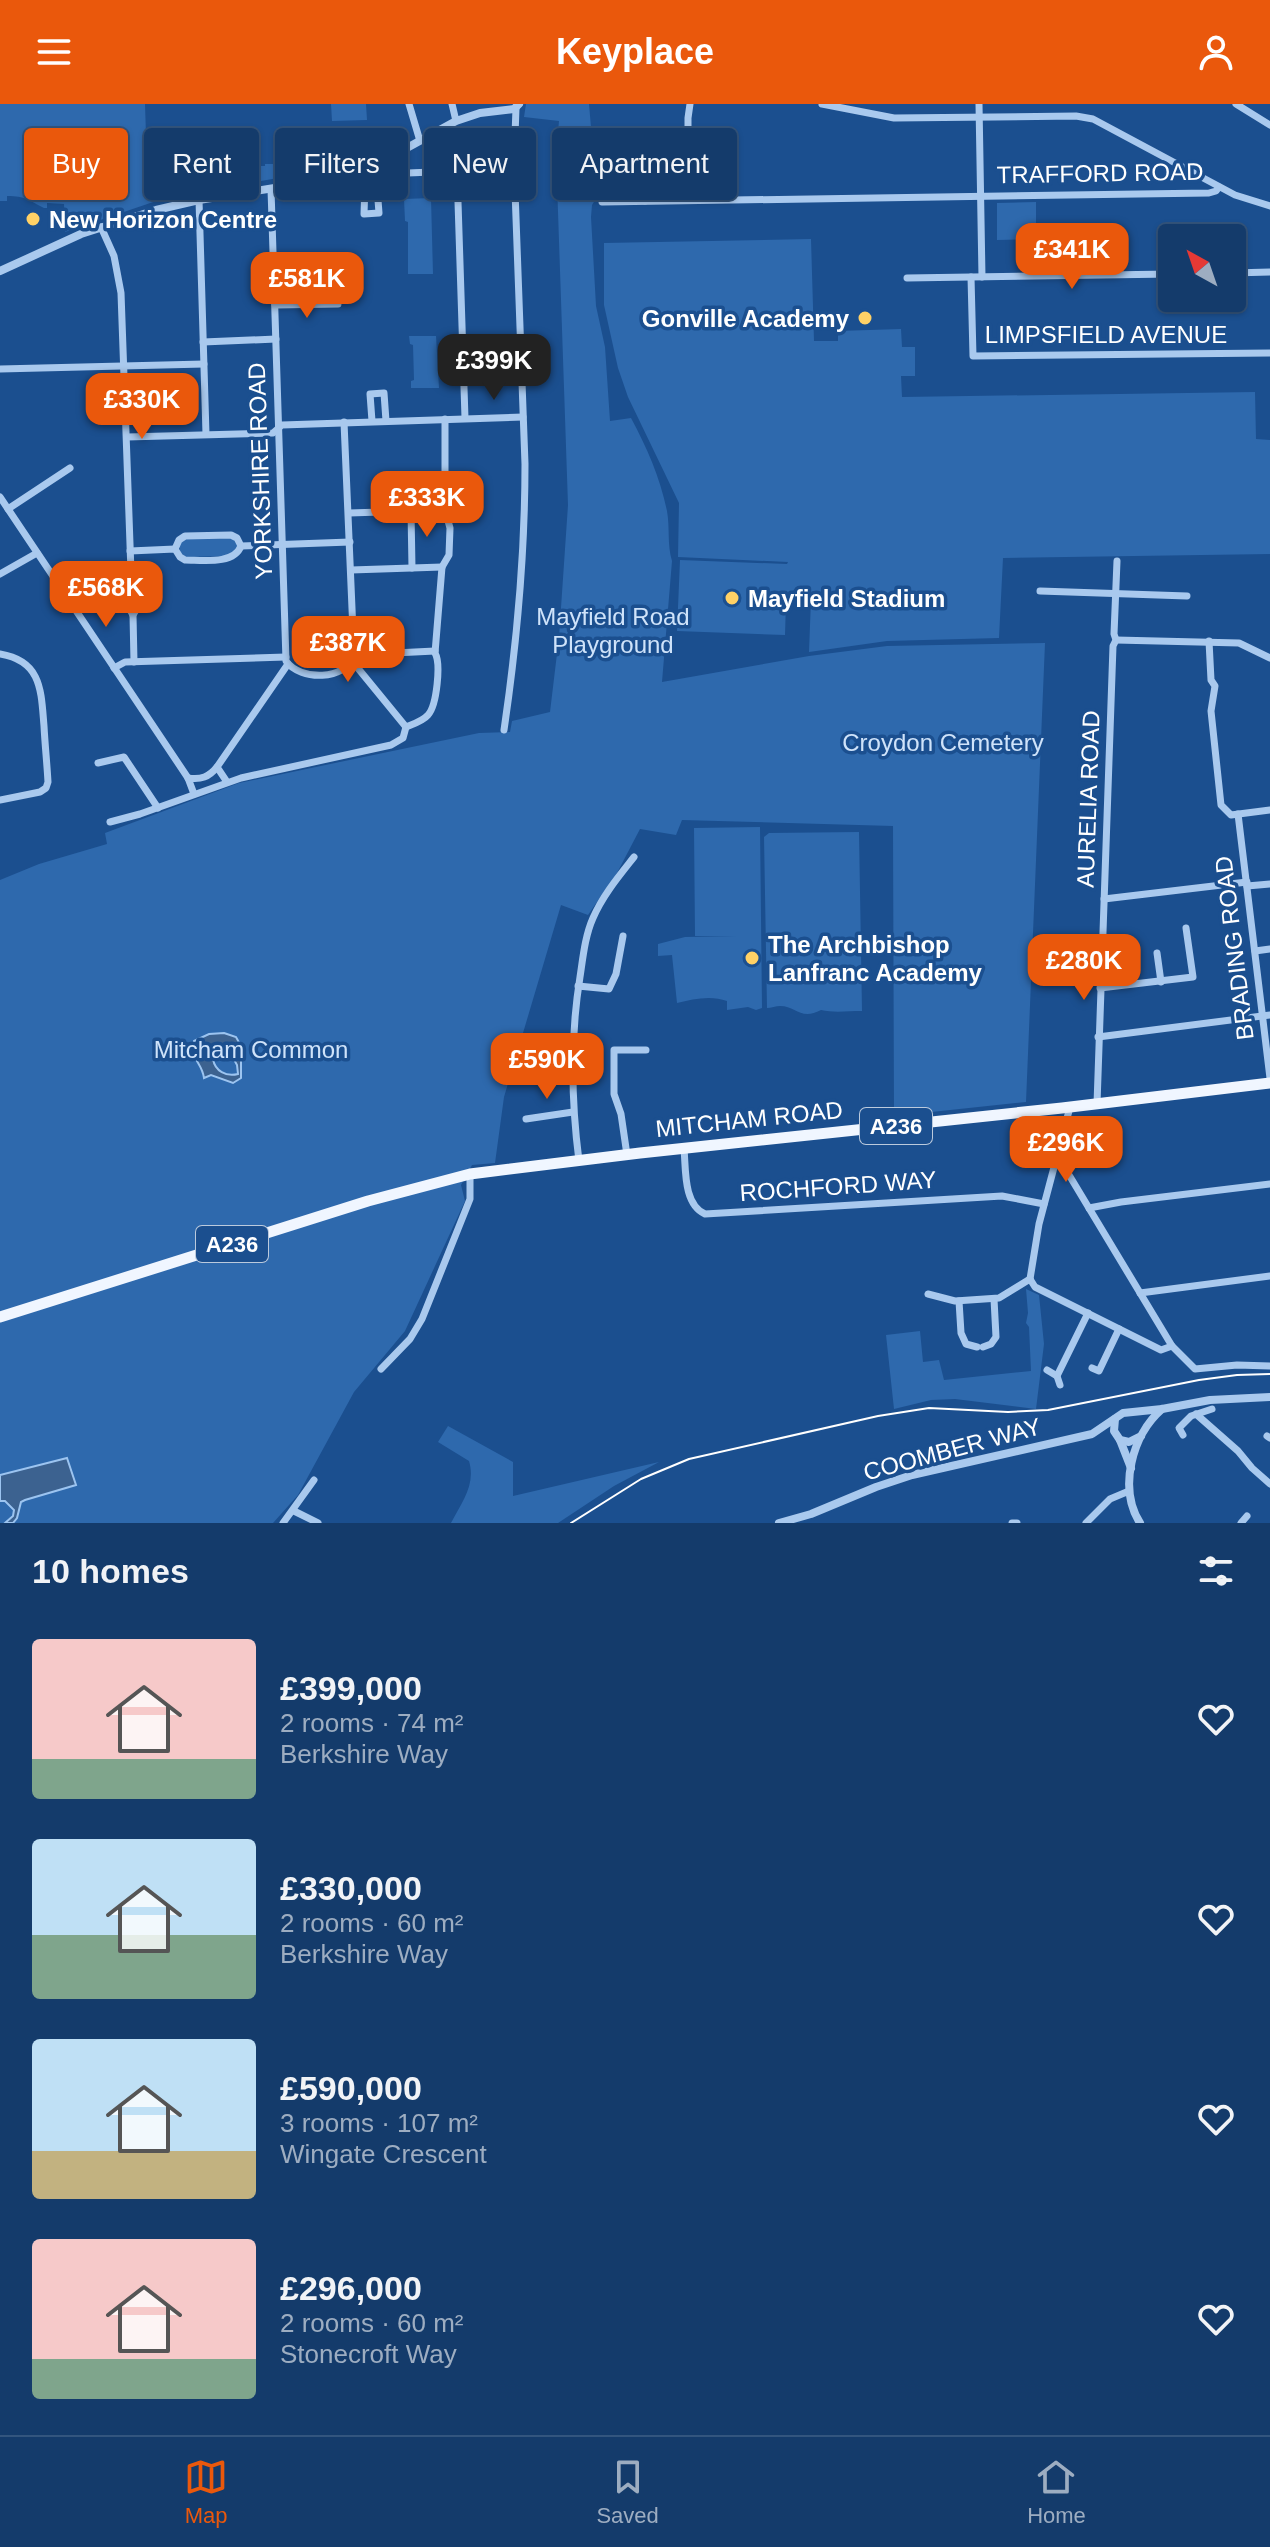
<!DOCTYPE html>
<meta charset="utf-8">
<style>
:root{--surface:#143b6b;--page:#214673;--text:#f1f3f6;--muted:#9dadc1;--line:#33557e;--accent:#ea580c}
body{margin:0;font-family:Arial,sans-serif;background:var(--page);color:var(--text);height:100vh;display:flex;flex-direction:column;font-size:30px;white-space:nowrap}
*{box-sizing:border-box;margin:0}
p{font-size:26px;color:var(--muted)}
.icon{flex:none;width:44px;height:44px;fill:none;stroke:currentColor;stroke-width:2;stroke-linecap:round;stroke-linejoin:round}
.map{position:relative;height:1419px;overflow:hidden}
.sheet{display:flex;flex-direction:column;background:var(--surface);flex:1}
.sheet>*{flex:none}
.guide{position:absolute;left:24px;top:24px;width:800px;height:72px;display:flex;gap:16px}
.needle{width:52px;rotate:320deg}
.controls{position:absolute;left:1158px;top:120px;display:grid;gap:16px}
.controls a{display:grid;place-items:center;width:88px;height:88px;border-radius:8px;background:var(--surface);box-shadow:0 2px 6px #0004,0 0 0 2px var(--line);font-size:40px}
.price{position:absolute;translate:-50% -68px;padding:0 18px;border-radius:16px;background:var(--accent);color:#fff;font-size:26px;line-height:52px;filter:drop-shadow(0 2px 4px #0008)}
.price::after{content:'';position:absolute;left:50%;top:48px;width:24px;height:18px;margin-left:-12px;background:inherit;clip-path:polygon(0 0,100% 0,50% 100%)}
.price.on{background:#222;color:#fff}
ul{padding:0;list-style:none}
li{display:flex;align-items:center;gap:24px;height:200px;padding:0 32px}
li span{display:grid;place-items:center;flex:none;width:224px;height:160px;border-radius:8px;color:#555}
li>.icon{margin-inline-start:auto}
span .icon{width:96px;height:96px;fill:#fffc;stroke-width:1}
li b{font-size:34px}
h2{display:flex;justify-content:space-between;align-items:center;height:96px;padding:0 32px;font-size:34px}
.tag{padding:0 28px;border-radius:8px;background:var(--surface);box-shadow:0 2px 6px #0004,0 0 0 2px var(--line);font-size:28px;line-height:72px}
.tag.on{background:var(--accent);color:#fff}
header{display:flex;justify-content:space-between;align-items:center;height:104px;padding:0 32px;background:var(--accent);color:#fff;font-size:36px;font-weight:700}
.dock{display:flex;justify-content:space-around;align-items:center;height:112px;border-top:2px solid var(--line);background:var(--surface);font-size:22px;color:var(--muted)}
.dock a{display:grid;justify-items:center;gap:4px}
.dock .on{color:var(--accent)}
.map>svg:first-child{display:block}
.green{fill:#2e69ad}
.water{fill:#3c6290;stroke:#9cc4f0;stroke-width:2;fill-rule:evenodd}
.lines{fill:none;stroke-linecap:round;stroke-linejoin:round}
.minor{stroke:#a9c9ee;stroke-width:7}
.tertiary{stroke:#a9c9ee;stroke-width:8}
.primary{stroke:#f0f6ff;stroke-width:11}
.tram{stroke:#fff;stroke-width:2}
.poi-dot{fill:#ffd166;stroke:#1b4f8f;stroke-width:3}
.labels{text-anchor:middle;dominant-baseline:central;stroke-width:7;stroke-linejoin:round;paint-order:stroke}
.shield{fill:#1b4f8f;stroke:#bbcadd;stroke-width:2}
.shield-label{font-size:22px;font-weight:bold;fill:#fff}
.street-label{font-size:24px;fill:#fff;stroke:#1b4f8f}
.poi-label{font-size:24px;font-weight:bold;fill:#fff;stroke:#1b4f8f;text-anchor:start}
.park-label{font-size:24px;fill:#cfe3fa;stroke:#1b4f8f}
</style>
<header><svg class="icon" aria-label="menu" viewBox="0 0 24 24"><path d="M4 6h16M4 12h16M4 18h16"/></svg>Keyplace<svg class="icon" aria-label="person" viewBox="0 0 24 24"><circle cx="12" cy="8" r="4"/><path d="M4 21q1-7 8-7t8 7"/></svg></header>
<div class="map">
<svg width="1270" height="1419" viewBox="0 0 1270 1419">
<rect width="100%" height="100%" fill="#1b4f8f"/>
<!-- green -->
<g class="green">
<path d="M0,0H145L146,31L238,29L239,62H265V60H334V64L165,94L65,128L64,100L47,99V104H44C28,96 26,92 7,92V97H0Z"/>
<polygon points="331,0 366,0 367,16 332,17"/>
<path d="M526,0H589L597,93L592,101L591,113L596,202L605,243L610,317L631,314C647,344 660,373 667,407C670,424 667,440 672,457L662,578L809,552L887,542L1045,539L1026,998L894,1012L893,722L682,716L676,731L640,725L617,769L588,811L561,801L504,993L495,1059L472,1061L461,1081L465,1097L405,1227L354,1288L298,1391L273,1419H0V776L39,760L107,740L105,729L239,679L479,629L510,628L512,617L550,608L559,533L568,401L556,49L559,17L524,13Z"/>
<polygon points="684,56 684,90 649,91 648,57"/>
<polygon points="431,94 433,170 408,170 408,118 405,117 404,95"/>
<polygon points="1036,98 1036,135 997,136 997,99"/>
<polygon points="811,135 814,237 838,237 838,227 901,225 902,243 915,243 915,272 901,272 902,293 1255,288 1256,335 1270,336 1270,450 1003,454 999,534 887,537 809,548 811,495 786,498 785,531 677,527 680,456 787,460 788,458 678,453 679,399 628,293 618,264 604,201 604,139"/>
<polygon points="409,232 436,232 439,284 411,284 411,277 414,276 413,241 410,240"/>
<polygon points="233,434 237,439 237,444 230,452 186,453 180,449 179,439 186,435"/>
<path d="M760,723L762,904L756,906L748,903L727,906V897C711,891 693,895 677,899L672,851L658,852V840L685,833L736,832H695L694,724Z"/>
<path d="M859,728L862,907C847,907 834,909 821,906C801,917 796,902 780,902C776,902 771,904 767,904L764,733L769,729Z"/>
<polygon points="1026,1185 1039,1191 1044,1240 1036,1305 955,1295 931,1296 894,1305 886,1231 920,1227 923,1258 939,1256 944,1276 1031,1267 1029,1223 1026,1219 1028,1209"/>
<path d="M448,1322L513,1358V1392L659,1358L614,1382L558,1419H451C462,1398 476,1381 469,1357L438,1338Z"/>
</g>
<!-- water -->
<g class="water">
<path d="M224,929L236,933L241,942V974L233,979L211,971L204,974C202,958 190,956 194,937L209,930ZM226,949L231,950L237,961L238,970C226,973 215,967 213,955Z"/>
<polygon points="67,1354 76,1381 25,1396 21,1398 17,1414 13,1419 5,1419 13,1412 14,1406 5,1397 0,1397 0,1371"/>
</g>
<g class="lines">
<!-- minor -->
<g class="minor">
<polyline points="409,0 420,37"/>
<polyline points="452,0 456,17"/>
<polyline points="822,0 894,14 1076,12 1093,15 1235,91 1270,102"/>
<polyline points="979,0 982,173"/>
<polyline points="1236,0 1270,21"/>
<polyline points="644,52 645,97"/>
<polyline points="596,53 688,51"/>
<polyline points="361,65 365,80 364,110 379,109 377,83 373,80 383,70 457,67 465,314"/>
<path d="M271,85L286,557C300,577 346,577 354,551L435,547"/>
<polyline points="199,96 206,330"/>
<polyline points="688,96 688,14 690,0"/>
<polyline points="602,98 1209,89 1216,87 1219,83"/>
<polyline points="101,123 114,152 121,189 131,468 125,475 127,501 133,511 134,558"/>
<polyline points="1232,169 1270,168"/>
<polyline points="971,173 973,252 1270,249"/>
<polyline points="907,174 1172,170"/>
<polyline points="275,201 338,200"/>
<polyline points="203,238 276,235"/>
<polyline points="0,265 204,260"/>
<polyline points="372,317 370,290 384,289 386,317"/>
<polyline points="344,318 354,551"/>
<polyline points="127,333 273,329 282,321 523,313"/>
<polyline points="0,393 188,674 194,690"/>
<polyline points="8,405 70,364"/>
<polyline points="411,407 412,464"/>
<polyline points="349,409 445,406"/>
<polyline points="175,445 179,436 185,432 231,431 237,434 241,442 350,438"/>
<path d="M130,447L175,445L180,453L185,456C202,456 234,461 241,442"/>
<polyline points="351,466 442,463"/>
<polyline points="131,468 136,473 138,503 133,511"/>
<polyline points="0,470 37,449"/>
<polyline points="1040,487 1187,492"/>
<polyline points="1116,536 1239,539 1270,554"/>
<polyline points="1209,537 1211,576 1215,582 1211,607 1221,701 1231,711 1270,706"/>
<path d="M0,550C42,557 41,587 44,622C45,641 47,660 48,678L46,684L40,688L0,696"/>
<polyline points="352,557 406,623"/>
<polyline points="114,564 125,558 286,553"/>
<path d="M406,623C413,620 423,617 428,611C437,601 441,559 435,549L442,463L449,451L450,424L445,406V315"/>
<path d="M504,626C517,538 525,449 525,360L514,59L516,4"/>
<polyline points="98,659 124,653 158,704"/>
<path d="M188,674C201,676 209,673 217,663"/>
<polyline points="227,678 217,663 288,560"/>
<polyline points="1238,710 1270,974"/>
<polyline points="110,718 140,710 241,674 391,641 403,634 406,623"/>
<polyline points="1247,782 1270,780"/>
<polyline points="1104,795 1247,778"/>
<polyline points="1255,847 1270,845"/>
<polyline points="1157,849 1161,878"/>
<polyline points="578,882 609,885 616,870 623,832"/>
<polyline points="1100,884 1193,873 1186,824"/>
<polyline points="1098,933 1270,911"/>
<polyline points="1097,1000 1113,542 1116,536 1114,530 1117,457"/>
<polyline points="526,1015 573,1008"/>
<path d="M684,1045C686,1065 683,1100 705,1110L1002,1092L1044,1100"/>
<polyline points="627,1051 621,1010 614,990 614,946 646,946"/>
<polyline points="1057,1051 1172,1242 1195,1265 1237,1261 1270,1262"/>
<path d="M579,1057C571,995 570,935 580,873C583,853 585,832 593,814C603,791 619,772 634,753"/>
<polyline points="1089,1104 1121,1098 1270,1080"/>
<polyline points="1030,1175 1039,1120 1070,1003"/>
<polyline points="1030,1175 1035,1183 1161,1246 1172,1242"/>
<polyline points="1140,1189 1270,1172"/>
<polyline points="928,1190 955,1197 999,1194 1030,1175"/>
<polyline points="959,1197 961,1229 966,1240 977,1243"/>
<polyline points="983,1243 991,1240 996,1233 994,1195"/>
<polyline points="1092,1264 1099,1267 1119,1225"/>
<polyline points="381,1265 410,1235 422,1215 470,1095 470,1070"/>
<polyline points="1047,1266 1057,1272 1060,1281"/>
<polyline points="1057,1272 1088,1209"/>
<polyline points="1196,1310 1238,1347 1252,1364 1270,1380"/>
<polyline points="1183,1331 1179,1324 1191,1312 1212,1305"/>
<polyline points="1267,1332 1270,1334"/>
<polyline points="294,1407 318,1419"/>
<polyline points="283,1419 314,1376"/>
<polyline points="1012,1419 1017,1419"/>
<polyline points="1086,1419 1110,1395 1129,1387"/>
<polyline points="1241,1419 1247,1412"/>
</g>
<!-- tertiary -->
<g class="tertiary">
<polyline points="0,167 81,130 156,106 199,96 305,79 361,65 405,45 456,17 480,9 514,5 519,0"/>
<polyline points="1115,1315 1114,1327 1120,1336 1129,1338 1141,1332"/>
<polyline points="1120,1336 1131,1364"/>
<polyline points="779,1419 811,1410 876,1383 912,1371 1092,1330 1123,1309 1162,1305 1210,1296 1270,1293"/>
<path d="M1140,1419C1118,1384 1132,1331 1162,1305"/>
</g>
<!-- primary -->
<polyline class="primary" points="0,1213 368,1097 470,1070 640,1049 1062,1004 1270,979"/>
<!-- tram -->
<polyline class="tram" points="571,1419 641,1375 689,1355 878,1312 929,1304 1008,1308 1048,1306 1199,1276 1237,1271 1270,1270"/>
</g>
<!-- markers -->
<g class="poi-dot">
<circle cx="33" cy="115" r="8"/>
<circle cx="865" cy="214" r="8"/>
<circle cx="732" cy="494" r="8"/>
<circle cx="752" cy="854" r="8"/>
</g>
<g class="labels">
<!-- shield labels -->
<g class="shield">
<rect x="860" y="1004" width="72" height="36" rx="6"/>
<rect x="196" y="1122" width="72" height="36" rx="6"/>
</g>
<g class="shield-label">
<text x="896" y="1022">A236</text>
<text x="232" y="1140">A236</text>
</g>
<!-- street labels -->
<g class="street-label">
<text transform="translate(1100 69) rotate(-1)">TRAFFORD ROAD</text>
<text x="1106" y="230">LIMPSFIELD AVENUE</text>
<text transform="translate(260 367) rotate(-92)">YORKSHIRE ROAD</text>
<text transform="translate(1088 695) rotate(-88)">AURELIA ROAD</text>
<text transform="translate(1234 844) rotate(-97)">BRADING ROAD</text>
<text transform="translate(749 1015) rotate(-6)">MITCHAM ROAD</text>
<text transform="translate(838 1082) rotate(-4)">ROCHFORD WAY</text>
<text transform="translate(952 1345) rotate(-15)">COOMBER WAY</text>
</g>
<!-- poi labels -->
<g class="poi-label">
<text x="49" y="115">New Horizon Centre</text>
<text x="849" y="214" text-anchor="end">Gonville Academy</text>
<text x="748" y="494">Mayfield Stadium</text>
<text x="768" y="840">The Archbishop<tspan x="768" dy="28">Lanfranc Academy</tspan></text>
</g>
<!-- park labels -->
<g class="park-label">
<text x="613" y="512">Mayfield Road<tspan x="613" dy="28">Playground</tspan></text>
<text x="943" y="638">Croydon Cemetery</text>
<text x="251" y="945">Mitcham Common</text>
</g>
</g>
</svg>
<div class="controls">
<a><svg class="needle" viewBox="-14 -14 28 28"><path d="M0-13l5 13h-10z" fill="#e53935"/><path d="M0 13l5-13h-10z" fill="#9dadc1"/></svg></a>
</div>
<b class="price" style="left:1072px;top:187px">£341K</b>
<b class="price" style="left:307px;top:216px">£581K</b>
<b class="price on" style="left:494px;top:298px">£399K</b>
<b class="price" style="left:142px;top:337px">£330K</b>
<b class="price" style="left:427px;top:435px">£333K</b>
<b class="price" style="left:106px;top:525px">£568K</b>
<b class="price" style="left:348px;top:580px">£387K</b>
<b class="price" style="left:1084px;top:898px">£280K</b>
<b class="price" style="left:547px;top:997px">£590K</b>
<b class="price" style="left:1066px;top:1080px">£296K</b>
<div class="guide">
<a class="tag on">Buy</a>
<a class="tag">Rent</a>
<a class="tag">Filters</a>
<a class="tag">New</a>
<a class="tag">Apartment</a>
</div>
</div>
<section class="sheet">
<h2>10 homes<svg class="icon" aria-label="filters" viewBox="0 0 24 24"><path d="M4 7h16M4 17h16"/><circle cx="9" cy="7" r="2"/><circle cx="15" cy="17" r="2"/></svg></h2>
<ul>
<li><span style="background:linear-gradient(#f6c9c9 75%,#7fa58c 0)"><svg class="icon" aria-label="home" viewBox="0 0 24 24"><path d="M3 11l9-7 9 7M6 9v11h12V9"/></svg></span><div><b>£399,000</b><p>2 rooms · 74 m²</p><p>Berkshire Way</p></div><svg class="icon" aria-label="heart" viewBox="0 0 24 24"><path d="M12 20l-8-8c-3-5 5-10 8-4 3-6 11-1 8 4z"/></svg></li>
<li><span style="background:linear-gradient(#bfe0f5 60%,#7fa58c 0)"><svg class="icon" aria-label="home" viewBox="0 0 24 24"><path d="M3 11l9-7 9 7M6 9v11h12V9"/></svg></span><div><b>£330,000</b><p>2 rooms · 60 m²</p><p>Berkshire Way</p></div><svg class="icon" aria-label="heart" viewBox="0 0 24 24"><path d="M12 20l-8-8c-3-5 5-10 8-4 3-6 11-1 8 4z"/></svg></li>
<li><span style="background:linear-gradient(#bfe0f5 70%,#c2b280 0)"><svg class="icon" aria-label="home" viewBox="0 0 24 24"><path d="M3 11l9-7 9 7M6 9v11h12V9"/></svg></span><div><b>£590,000</b><p>3 rooms · 107 m²</p><p>Wingate Crescent</p></div><svg class="icon" aria-label="heart" viewBox="0 0 24 24"><path d="M12 20l-8-8c-3-5 5-10 8-4 3-6 11-1 8 4z"/></svg></li>
<li><span style="background:linear-gradient(#f6c9c9 75%,#7fa58c 0)"><svg class="icon" aria-label="home" viewBox="0 0 24 24"><path d="M3 11l9-7 9 7M6 9v11h12V9"/></svg></span><div><b>£296,000</b><p>2 rooms · 60 m²</p><p>Stonecroft Way</p></div><svg class="icon" aria-label="heart" viewBox="0 0 24 24"><path d="M12 20l-8-8c-3-5 5-10 8-4 3-6 11-1 8 4z"/></svg></li>
</ul>
</section>
<nav class="dock">
<a class="on"><svg class="icon" aria-label="map" viewBox="0 0 24 24"><path d="M3 6l6-2 6 2 6-2v14l-6 2-6-2-6 2zM9 4v14M15 6v14"/></svg>Map</a>
<a><svg class="icon" aria-label="saved" viewBox="0 0 24 24"><path d="M7 4h10v16l-5-4-5 4z"/></svg>Saved</a>
<a><svg class="icon" aria-label="home" viewBox="0 0 24 24"><path d="M3 11l9-7 9 7M6 9v11h12V9"/></svg>Home</a>
</nav>
